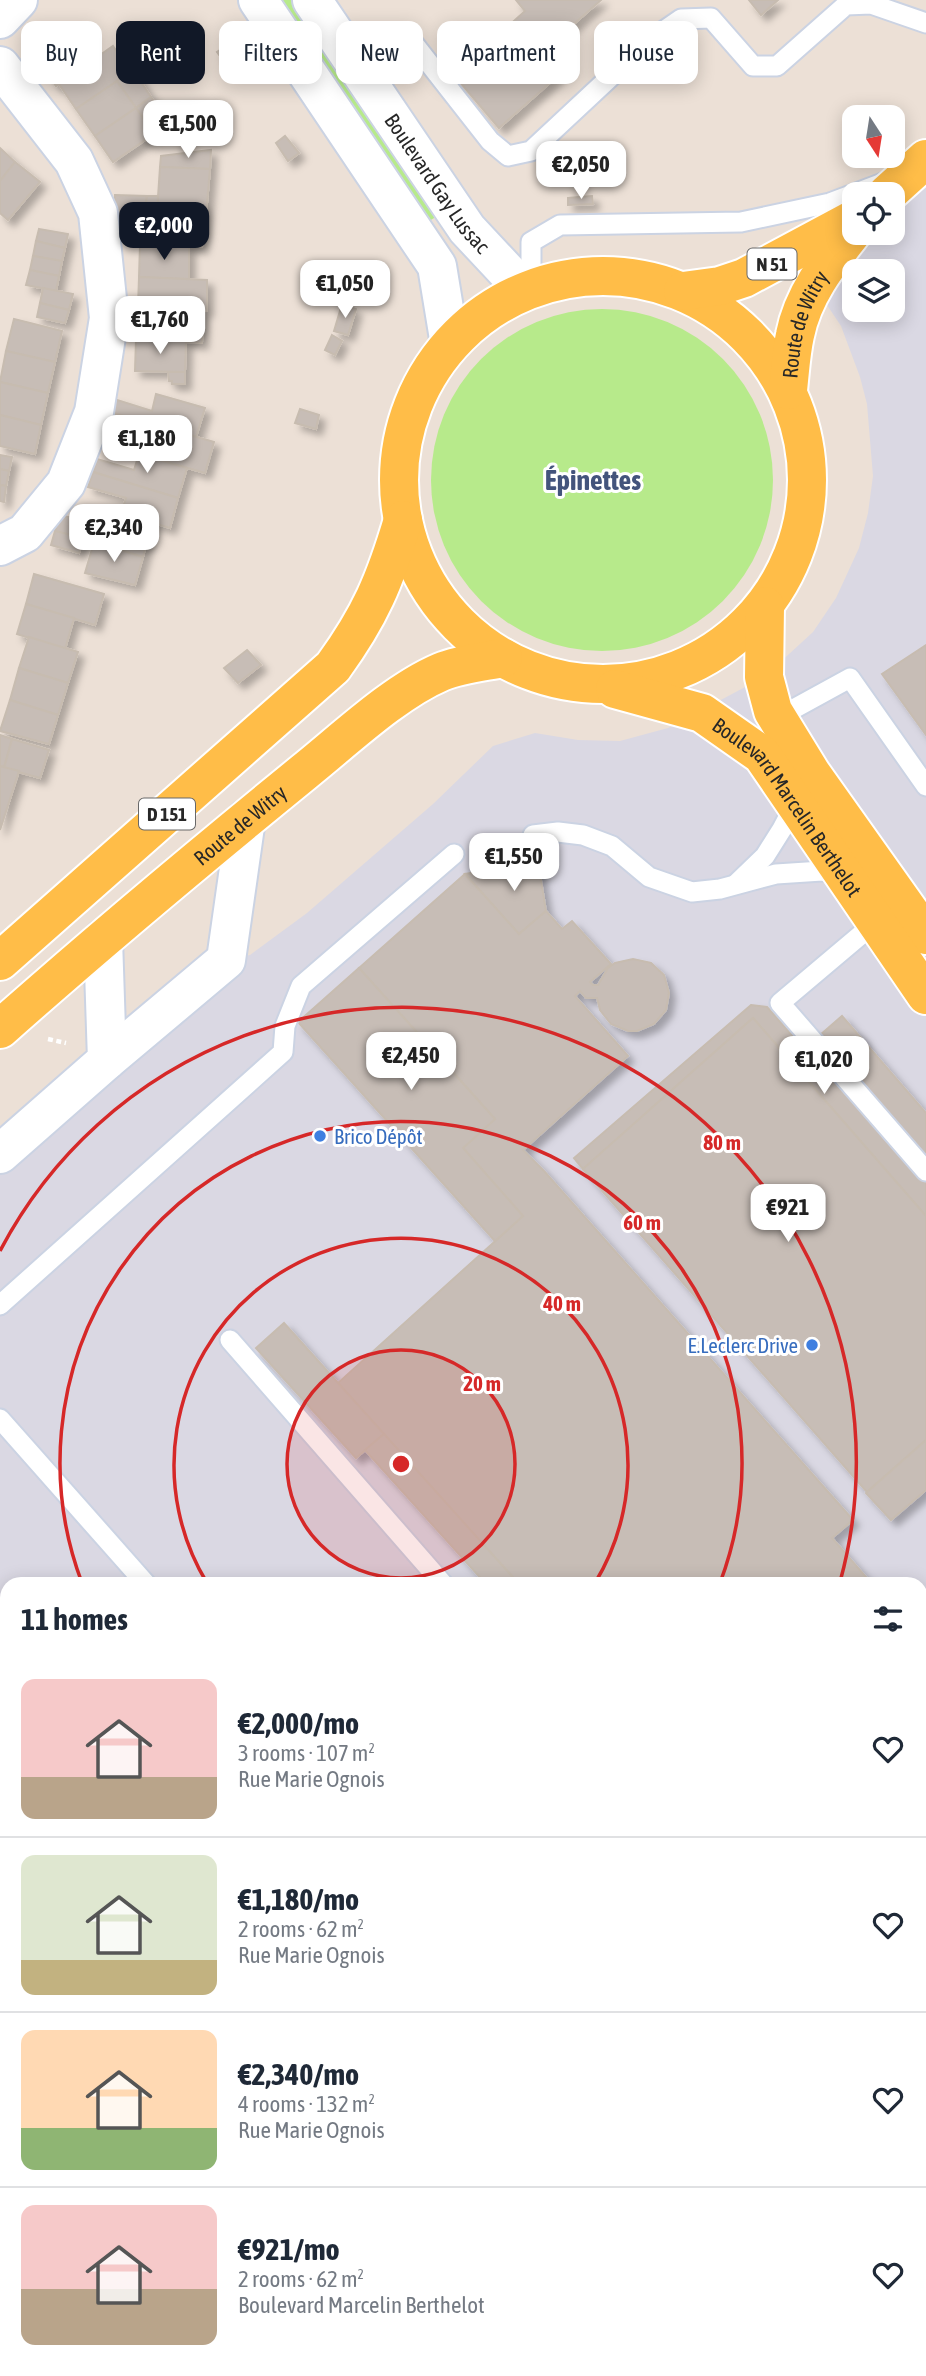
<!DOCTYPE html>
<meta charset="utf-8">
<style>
:root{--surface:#fff;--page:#f6f6f7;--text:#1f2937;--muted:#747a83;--line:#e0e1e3;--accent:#111827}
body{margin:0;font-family:"Asap Condensed",sans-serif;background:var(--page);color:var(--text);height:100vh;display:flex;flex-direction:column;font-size:26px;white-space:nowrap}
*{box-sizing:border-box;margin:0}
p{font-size:23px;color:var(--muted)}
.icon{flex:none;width:38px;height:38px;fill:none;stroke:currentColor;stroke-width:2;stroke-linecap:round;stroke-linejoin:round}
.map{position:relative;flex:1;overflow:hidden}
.panel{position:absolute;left:0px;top:1577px;width:928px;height:800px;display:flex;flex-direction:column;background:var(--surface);border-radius:21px 21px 0 0;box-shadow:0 4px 18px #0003}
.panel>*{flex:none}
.top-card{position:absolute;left:21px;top:21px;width:886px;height:63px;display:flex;gap:14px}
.needle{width:46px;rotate:168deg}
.controls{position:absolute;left:842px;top:105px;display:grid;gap:14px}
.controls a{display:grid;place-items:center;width:63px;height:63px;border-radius:14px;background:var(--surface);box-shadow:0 4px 18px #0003;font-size:35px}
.price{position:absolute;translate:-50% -60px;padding:0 16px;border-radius:14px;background:#fff;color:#222;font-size:23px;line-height:46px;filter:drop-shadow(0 2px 4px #0008)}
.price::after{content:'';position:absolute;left:50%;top:42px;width:21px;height:16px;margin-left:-10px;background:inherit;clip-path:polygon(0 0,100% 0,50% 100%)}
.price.active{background:var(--accent);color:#fff}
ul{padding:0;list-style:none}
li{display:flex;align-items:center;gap:21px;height:175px;padding:0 21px}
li+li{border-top:2px solid var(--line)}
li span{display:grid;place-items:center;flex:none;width:196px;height:140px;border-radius:14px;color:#555}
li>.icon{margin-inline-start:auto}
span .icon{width:84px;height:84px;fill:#fffc;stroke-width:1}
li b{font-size:30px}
h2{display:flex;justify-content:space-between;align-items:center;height:84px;padding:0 21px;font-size:30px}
.chip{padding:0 24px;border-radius:14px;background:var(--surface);box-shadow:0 4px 18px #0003;font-size:24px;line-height:63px}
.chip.active{background:var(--accent);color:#fff}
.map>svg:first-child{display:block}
.industrial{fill:#dad8e3;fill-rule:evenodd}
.green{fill:#b7ea8b}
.building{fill:#c7bdb6;stroke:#c7bcb0;stroke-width:2;filter:url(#shadow)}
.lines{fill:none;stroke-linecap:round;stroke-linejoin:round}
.lane-casing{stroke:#cbd3e3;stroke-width:23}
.street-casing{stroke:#cbd3e3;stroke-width:42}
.primary-casing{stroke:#fff;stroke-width:42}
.path{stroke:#fff;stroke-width:4.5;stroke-dasharray:5 3.5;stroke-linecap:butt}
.lane{stroke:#fff;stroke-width:19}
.street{stroke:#fff;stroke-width:38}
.primary{stroke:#ffbd48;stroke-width:38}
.ring{fill:none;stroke:#d62828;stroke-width:3.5}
.shop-dot{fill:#3f7fe0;stroke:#fff;stroke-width:2.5}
.labels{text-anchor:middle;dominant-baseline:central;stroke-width:6;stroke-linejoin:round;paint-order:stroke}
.shield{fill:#fff;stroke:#686868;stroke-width:2}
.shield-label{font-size:19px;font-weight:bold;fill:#272727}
.street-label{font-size:21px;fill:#272727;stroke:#fff}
.shop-label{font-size:21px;fill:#366cbe;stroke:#fff;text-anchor:start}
.district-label{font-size:28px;font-weight:bold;fill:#43547c;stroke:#fff}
.centre{fill:#d62828;stroke:#fff;stroke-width:3.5}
.ring-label{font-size:21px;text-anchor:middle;font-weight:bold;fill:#d62828;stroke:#fff;stroke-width:6;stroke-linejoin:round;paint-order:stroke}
</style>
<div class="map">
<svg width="926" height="2376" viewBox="0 0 926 2376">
<defs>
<filter id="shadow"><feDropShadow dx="6" dy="6" stdDeviation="3.5" flood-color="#0004"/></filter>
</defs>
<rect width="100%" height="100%" fill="#ece0d6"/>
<!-- industrial -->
<path class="industrial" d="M926,159V2376H0V1154L226,960L250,955L307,913L433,804L493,746L535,733L578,740L620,741L668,728L764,677L813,632L836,598L859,548L868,513L873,476L867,404L860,377L841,326L827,305L859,233H892V194ZM854,271H892V310H854ZM7,1584H920V2370H7Z"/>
<!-- green -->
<g class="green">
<polygon points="276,0 297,0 441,214 429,221"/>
<circle cx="602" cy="480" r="171"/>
</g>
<!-- building -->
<g class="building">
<polygon points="516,0 601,0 550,45 569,66 499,128 454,75 525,11"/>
<polygon points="749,0 778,0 761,15"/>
<polygon points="66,40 75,53 47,73 38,60"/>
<polygon points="229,44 239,59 228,67 217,52"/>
<polygon points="113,46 131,72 76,109 59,84"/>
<polygon points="75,53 84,67 56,86 47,73"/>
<polygon points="133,70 151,97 136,108 117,81"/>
<polygon points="117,81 136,108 95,136 76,109"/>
<polygon points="151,97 169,124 154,134 136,108"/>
<polygon points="136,108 154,134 113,162 95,136"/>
<polygon points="285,136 299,153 288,161 276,143"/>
<polygon points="0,148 15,162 0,181"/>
<polygon points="211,150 210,169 160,167 161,156"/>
<polygon points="15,162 40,182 8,220 0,213 0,181"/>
<polygon points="160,167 210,169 206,215 157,212"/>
<polygon points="115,195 147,196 145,211 115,210"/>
<polygon points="147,196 158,196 157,212 145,211"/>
<polygon points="592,196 593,204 568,205 568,198"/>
<polygon points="115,210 145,211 144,225 114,224"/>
<polygon points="145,211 157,212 156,225 144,225"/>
<polygon points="157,212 206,215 202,247 154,245"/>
<polygon points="39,229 68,234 65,248 36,241"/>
<polygon points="36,241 65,248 62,261 33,256"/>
<polygon points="140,244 189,247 189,279 139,277"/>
<polygon points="33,256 62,261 59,276 30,270"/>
<polygon points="30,270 59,276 56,291 26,285"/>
<polygon points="139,277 207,280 207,311 138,307"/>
<polygon points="43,288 73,294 69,310 40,303"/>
<polygon points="40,303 69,310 65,323 37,317"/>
<polygon points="342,304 356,309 348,335 334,331"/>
<polygon points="138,307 203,309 202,343 136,339"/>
<polygon points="14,319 62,331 55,362 6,351"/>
<polygon points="332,335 342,341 335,355 325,350"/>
<polygon points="136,339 186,341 185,372 135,371"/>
<polygon points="6,351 55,362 48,393 0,382"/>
<polygon points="168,372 185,372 185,384 172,384 172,381 169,381"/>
<polygon points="0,382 48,393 41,425 0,415"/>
<polygon points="156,394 205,408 196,437 110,412 114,399 152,411"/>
<polygon points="300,409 319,415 316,429 295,423"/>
<polygon points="110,412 214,442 205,473 139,454 144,436 107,423"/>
<polygon points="0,415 41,425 35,454 0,446"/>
<polygon points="139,454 187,468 178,498 93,472 97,459 134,470"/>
<polygon points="0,455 12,457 9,471 0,469"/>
<polygon points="0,469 9,471 6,486 0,485"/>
<polygon points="93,472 178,498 170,528 121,513 126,498 88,487"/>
<polygon points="0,485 6,486 4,502 0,501"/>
<polygon points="104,509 152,523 143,557 94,542"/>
<polygon points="60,515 88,522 83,538 55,531"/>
<polygon points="55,531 83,538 79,553 51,545"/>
<polygon points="94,542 143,557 135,585 85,573"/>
<polygon points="34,574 104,594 95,625 26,604"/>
<polygon points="26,604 74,618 65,649 17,634"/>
<polygon points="29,637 78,652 68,683 19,668"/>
<polygon points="926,645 926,735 882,674"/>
<polygon points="247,650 261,665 238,683 224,668"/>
<polygon points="19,668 68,683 58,715 10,700"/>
<polygon points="10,700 58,715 49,744 0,731"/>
<polygon points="0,735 12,739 4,768 0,766"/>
<polygon points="12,739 49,750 40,778 4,768"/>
<polygon points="0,766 19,771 0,830"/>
<polygon points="538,862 546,911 519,934 465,874"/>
<polygon points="465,874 519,934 546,911 562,929 572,921 611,964 590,982 593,985 598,985 608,968 615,963 633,959 651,963 664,975 669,993 666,1010 654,1024 637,1031 628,1031 611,1024 600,1010 597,998 586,998 580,991 575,996 628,1056 523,1150 544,1171 853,1520 832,1538 872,1584 519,1584 338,1383 523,1216 463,1148 495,1119 359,968"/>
<polygon points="359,968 495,1119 463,1148 523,1216 495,1241 298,1022"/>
<polygon points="751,1005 767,1007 804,1049 842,1016 926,1113 926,1216 753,1018 583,1169 574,1158"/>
<polygon points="753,1018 926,1216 926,1440 867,1492 583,1169"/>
<polygon points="284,1323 384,1434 356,1458 256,1348"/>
<polygon points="384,1434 519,1584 486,1584 365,1450"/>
<polygon points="926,1440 926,1490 891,1520 866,1493"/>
<polygon points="0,1633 7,1641 7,1654 0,1660"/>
<polygon points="926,1887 926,2176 920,2180 920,1891"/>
<polygon points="7,2133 7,2321 0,2313 0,2140"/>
<polygon points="260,2370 371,2370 376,2376 266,2376"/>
<polygon points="447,2370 468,2370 460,2376 452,2376"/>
<polygon points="846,2370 889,2370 895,2376 838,2376"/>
</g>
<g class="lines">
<!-- lane casing -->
<g class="lane-casing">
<g id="lane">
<polyline points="367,80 414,44 490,141 508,156 531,151 649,41 681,19 711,18 753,66 777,66 846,5 871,4 926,23"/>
<polyline points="531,289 531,242 560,225 741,222 830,203 891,180"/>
<polyline points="777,718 850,678 926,786"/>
<polyline points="533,835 558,832 583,835 612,846 649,877 692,892 720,889 776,874 822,871 845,873"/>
<polyline points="737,883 765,856 782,829 797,800"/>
<polyline points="876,922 780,1003 926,1171"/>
<polyline points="0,1305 283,1052 285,1026 301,986 454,854"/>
<polyline points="230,1340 443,1584"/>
<polyline points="0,1419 146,1584"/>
<polyline points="0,1751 7,1745"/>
<polyline points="122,2370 128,2376"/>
<polyline points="628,2370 634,2376"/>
<polyline points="734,2370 734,2376"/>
<polyline points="577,2376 585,2370"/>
</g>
</g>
<!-- street casing -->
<g class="street-casing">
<g id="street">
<polyline points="258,0 437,266 450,345"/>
<path id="s1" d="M312,0L467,229L525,291"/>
<polyline points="0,19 18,0"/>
<polyline points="0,66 74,161 98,213 109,318 94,412 66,483 25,533 0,546"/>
<polyline points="107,1060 226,960 246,819"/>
<polyline points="0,1154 107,1060 103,939"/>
<polyline points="920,1640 926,1635"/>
<polyline points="97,2376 105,2370"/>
</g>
</g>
<!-- primary casing -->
<g class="primary-casing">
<g id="primary">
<polyline points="887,194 926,159"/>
<circle cx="603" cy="480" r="204"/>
<polyline points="683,291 720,286 744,278 854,219"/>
<path id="s2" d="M788,390C790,372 791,353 795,335C803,294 829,262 854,230"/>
<polyline points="765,606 764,677 773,711 811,773 926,935"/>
<path id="s3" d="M615,689L702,713L762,755L926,995"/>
<path d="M0,961L333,667C370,616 385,581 403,520"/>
<path id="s4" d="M0,1029C99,941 201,856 304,772C344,740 394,692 441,672C460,664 482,662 503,658"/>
</g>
</g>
<!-- path -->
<polyline class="path" points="48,1039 66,1043"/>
<!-- lane -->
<use href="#lane" class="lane"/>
<!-- street -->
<use href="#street" class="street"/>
<!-- primary -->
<use href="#primary" class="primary"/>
</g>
<!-- distance rings -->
<circle cx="401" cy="1464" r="114" fill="#d62828" fill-opacity=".12"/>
<g class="ring">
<circle cx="401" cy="1464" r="114"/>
<path d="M207 1583A227 227 0 1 1 595 1583"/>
<path d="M82 1583A341 341 0 1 1 720 1583"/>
<path d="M0 1251A454 454 0 0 1 840 1582"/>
</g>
<!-- markers -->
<g class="shop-dot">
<circle cx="320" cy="1136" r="7"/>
<circle cx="812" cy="1345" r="7"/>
</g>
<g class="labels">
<!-- shield labels -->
<g class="shield">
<rect x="747.5" y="248.5" width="49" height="31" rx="5"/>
<rect x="139" y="798.5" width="56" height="31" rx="5"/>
</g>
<g class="shield-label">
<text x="772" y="264">N 51</text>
<text x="167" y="814">D 151</text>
</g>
<!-- street labels -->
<g class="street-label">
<text stroke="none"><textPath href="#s1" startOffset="222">Boulevard Gay Lussac</textPath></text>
<text stroke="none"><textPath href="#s2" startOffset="68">Route de Witry</textPath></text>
<text stroke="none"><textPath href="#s3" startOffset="219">Boulevard Marcelin Berthelot</textPath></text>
<text stroke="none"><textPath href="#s4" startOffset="315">Route de Witry</textPath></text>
</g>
<!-- shop labels -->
<g class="shop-label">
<text x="334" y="1136">Brico Dépôt</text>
<text x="798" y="1345" text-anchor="end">E.Leclerc Drive</text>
</g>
<!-- district labels -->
<g class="district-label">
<text x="593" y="480">Épinettes</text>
</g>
</g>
<circle cx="401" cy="1464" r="10" class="centre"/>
<g class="ring-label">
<text x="722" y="1150">80 m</text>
<text x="642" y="1230">60 m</text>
<text x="562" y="1311">40 m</text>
<text x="482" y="1391">20 m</text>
</g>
</svg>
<div class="controls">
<a><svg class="needle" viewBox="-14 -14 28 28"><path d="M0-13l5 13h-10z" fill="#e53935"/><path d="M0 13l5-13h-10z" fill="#747a83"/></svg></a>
<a><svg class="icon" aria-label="locate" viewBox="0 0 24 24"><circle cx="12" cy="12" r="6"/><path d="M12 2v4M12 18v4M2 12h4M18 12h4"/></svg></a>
<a><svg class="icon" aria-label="layers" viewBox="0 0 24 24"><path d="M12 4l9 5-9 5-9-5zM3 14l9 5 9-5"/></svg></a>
</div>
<b class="price" style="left:188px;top:160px">€1,500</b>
<b class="price" style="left:581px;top:201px">€2,050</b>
<b class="price active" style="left:164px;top:262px">€2,000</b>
<b class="price" style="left:345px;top:320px">€1,050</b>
<b class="price" style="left:160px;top:356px">€1,760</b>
<b class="price" style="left:147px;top:475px">€1,180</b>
<b class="price" style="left:114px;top:564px">€2,340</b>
<b class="price" style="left:514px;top:893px">€1,550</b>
<b class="price" style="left:411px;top:1092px">€2,450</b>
<b class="price" style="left:824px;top:1096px">€1,020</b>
<b class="price" style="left:788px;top:1244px">€921</b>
<div class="top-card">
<a class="chip">Buy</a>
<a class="chip active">Rent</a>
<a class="chip">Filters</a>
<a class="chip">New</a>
<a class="chip">Apartment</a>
<a class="chip">House</a>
</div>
<section class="panel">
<h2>11 homes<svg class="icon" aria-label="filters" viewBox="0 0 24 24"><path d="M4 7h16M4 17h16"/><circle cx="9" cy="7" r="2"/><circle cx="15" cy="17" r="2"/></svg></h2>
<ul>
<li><span style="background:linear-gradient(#f6c9c9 70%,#b9a48a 0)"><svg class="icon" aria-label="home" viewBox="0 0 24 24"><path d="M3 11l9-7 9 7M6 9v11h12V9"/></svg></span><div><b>€2,000/mo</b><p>3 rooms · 107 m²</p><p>Rue Marie Ognois</p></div><svg class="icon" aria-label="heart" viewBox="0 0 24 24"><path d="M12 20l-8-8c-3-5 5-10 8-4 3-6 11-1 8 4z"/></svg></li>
<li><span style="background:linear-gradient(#dfe7d0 75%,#c2b280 0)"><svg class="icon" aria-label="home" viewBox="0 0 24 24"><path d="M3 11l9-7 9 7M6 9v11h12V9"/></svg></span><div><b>€1,180/mo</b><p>2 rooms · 62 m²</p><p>Rue Marie Ognois</p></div><svg class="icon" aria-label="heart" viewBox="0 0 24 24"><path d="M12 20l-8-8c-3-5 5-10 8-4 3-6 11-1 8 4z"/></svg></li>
<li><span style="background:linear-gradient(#ffd9b3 70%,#8fb573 0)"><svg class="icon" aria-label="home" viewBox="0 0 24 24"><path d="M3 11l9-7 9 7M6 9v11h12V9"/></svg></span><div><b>€2,340/mo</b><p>4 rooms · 132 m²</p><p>Rue Marie Ognois</p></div><svg class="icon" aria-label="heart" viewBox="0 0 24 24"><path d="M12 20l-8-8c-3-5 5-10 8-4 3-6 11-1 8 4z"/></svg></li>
<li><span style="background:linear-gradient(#f6c9c9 60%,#b9a48a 0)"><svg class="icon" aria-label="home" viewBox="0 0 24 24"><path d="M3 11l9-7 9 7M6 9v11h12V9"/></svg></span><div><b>€921/mo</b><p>2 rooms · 62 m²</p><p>Boulevard Marcelin Berthelot</p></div><svg class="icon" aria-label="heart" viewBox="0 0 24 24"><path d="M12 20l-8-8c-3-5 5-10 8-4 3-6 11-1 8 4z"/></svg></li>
</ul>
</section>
</div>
